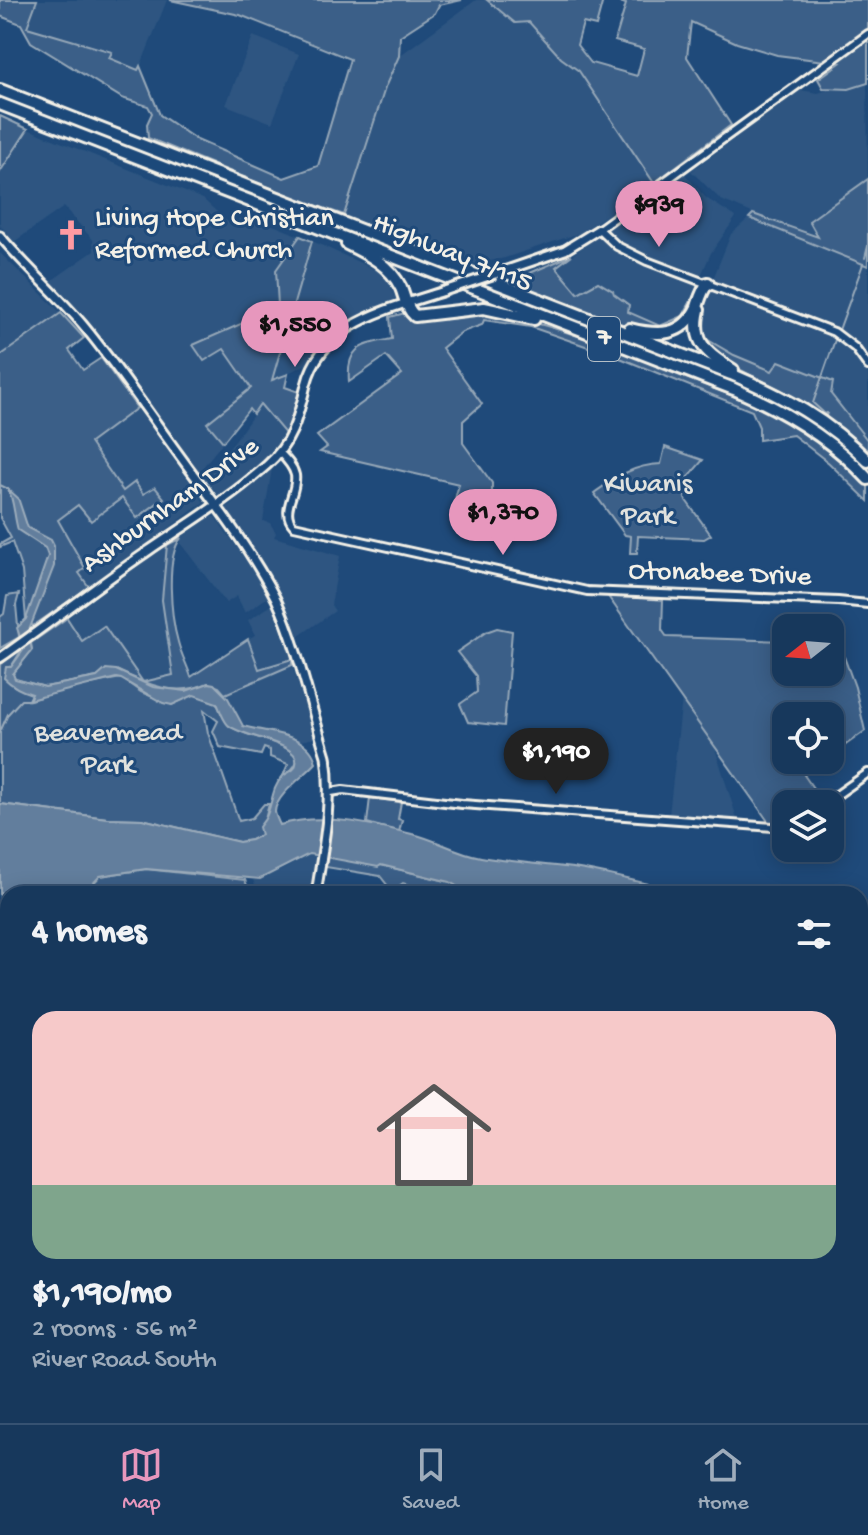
<!DOCTYPE html>
<meta charset="utf-8">
<style>
:root{--surface:#17385c;--page:#203f62;--text:#f1f3f6;--muted:#9eacbb;--line:#365272;--accent:#e797bd}
body{margin:0;font-family:"Gochi Hand",sans-serif;background:var(--page);color:var(--text);height:100vh;display:flex;flex-direction:column;font-size:30px;white-space:nowrap}
*{box-sizing:border-box;margin:0}
p{font-size:26px;color:var(--muted)}
.icon{flex:none;width:44px;height:44px;fill:none;stroke:currentColor;stroke-width:2;stroke-linecap:round;stroke-linejoin:round}
.map{position:relative;flex:1;overflow:hidden}
.details{position:absolute;left:0px;top:886px;width:868px;height:538px;display:flex;flex-direction:column;background:var(--surface);border-radius:24px 24px 0 0;box-shadow:0 4px 20px #0003,0 0 0 2px var(--line)}
.details>*{flex:none}
.needle{width:52px;rotate:253deg}
.fabs{position:absolute;left:772px;top:614px;display:grid;gap:16px}
.fabs a{display:grid;place-items:center;width:72px;height:72px;border-radius:16px;background:var(--surface);box-shadow:0 4px 20px #0003,0 0 0 2px var(--line);font-size:40px}
.price{position:absolute;translate:-50% -68px;padding:0 18px;border-radius:28px;background:var(--accent);color:#111;font-size:26px;line-height:52px;filter:drop-shadow(0 2px 4px #0008)}
.price::after{content:'';position:absolute;left:50%;top:48px;width:24px;height:18px;margin-left:-12px;background:inherit;clip-path:polygon(0 0,100% 0,50% 100%)}
.price.selected{background:#222;color:#fff}
ul{padding:0;list-style:none}
li{display:grid;align-content:center;gap:16px;height:424px;padding:0 32px}
li span{display:grid;place-items:center;height:248px;border-radius:24px;color:#555}
li>.icon{margin-inline-start:auto}
span .icon{width:144px;height:144px;fill:#fffc;stroke-width:1}
li b{font-size:34px}
h2{display:flex;justify-content:space-between;align-items:center;height:96px;padding:0 32px;font-size:34px}
.menu{display:flex;justify-content:space-around;align-items:center;height:112px;border-top:2px solid var(--line);background:var(--surface);font-size:22px;color:var(--muted)}
.menu a{display:grid;justify-items:center;gap:4px}
.menu .selected{color:var(--accent)}
.map>svg:first-child{display:block}
.built{fill:#2d5581}
.green{fill:#3a5f88;stroke:#97a8b8;stroke-width:2}
.water{fill:#627e9d;stroke:#9cacbb;stroke-width:2}
.lines{fill:none;stroke-linecap:round;stroke-linejoin:round}
.stream{stroke:#9cacbb;stroke-width:2}
.tertiary-casing{stroke:#f4f1e8;stroke-width:12}
.secondary-casing{stroke:#f4f1e8;stroke-width:13}
.motorway-casing{stroke:#f4f1e8;stroke-width:16}
.tertiary{stroke:#1f4a7a;stroke-width:6}
.secondary{stroke:#1f4a7a;stroke-width:7}
.motorway{stroke:#1f4a7a;stroke-width:10}
.rail{stroke:#f4f1e8;stroke-width:2;stroke-dasharray:12 6;stroke-linecap:butt}
.secondary-bridge-casing{stroke:#f4f1e8;stroke-width:13;stroke-linecap:butt}
.secondary-bridge{stroke:#1f4a7a;stroke-width:7}
.labels{text-anchor:middle;dominant-baseline:central;stroke-width:6;stroke-linejoin:round;paint-order:stroke}
.shield{fill:#1f4a7a;stroke:#b4bfc7;stroke-width:2}
.shield-label{font-size:26px;font-weight:bold;fill:#f4f1e8}
.poi-label{font-size:28px;fill:#f4f1e8;stroke:#1f4a7a;text-anchor:start}
.street-label{font-size:28px;fill:#f4f1e8;stroke:#1f4a7a}
.park-label{font-size:28px;fill:#e1e2de;stroke:#1f4a7a}
</style>
<div class="map">
<svg width="868" height="1423" viewBox="0 0 868 1423">
<rect width="100%" height="100%" fill="#1f4a7a"/>
<filter id="ink" filterUnits="userSpaceOnUse"><feTurbulence type="fractalNoise" baseFrequency=".0125" numOctaves="2"/><feDisplacementMap in="SourceGraphic" scale="16" xChannelSelector="R" yChannelSelector="G"/><feConvolveMatrix kernelMatrix="1 2 1 2 8 2 1 2 1" color-interpolation-filters="sRGB"/></filter>
<g filter="url(#ink)">
<!-- built -->
<g class="built">
<polygon points="37,0 167,0 139,70 109,58 112,52 27,27"/>
<polygon points="476,0 487,0 515,23 529,21 561,58 579,71 654,183 580,233 505,258 475,264 344,215 386,85 399,56"/>
<polygon points="253,36 299,54 272,123 226,105"/>
<polygon points="867,82 868,179 809,221 819,238 788,228 721,200 691,171 800,90 818,93 836,87 849,89"/>
<polygon points="28,129 203,199 231,225 246,214 300,236 276,270 279,305 257,312 258,317 224,348 251,388 207,423 223,442 199,472 106,344 51,281 94,251 93,240 64,207 14,242 0,225 0,172"/>
<polygon points="684,173 706,198 736,217 711,253 683,316 660,326 628,312 629,304 613,294 579,293 556,267"/>
<polygon points="749,218 868,266 868,441 831,394 734,355 703,337 706,301 713,279 731,234"/>
<polygon points="312,241 385,274 396,299 349,320 325,338 309,363 271,381"/>
<polygon points="0,253 61,313 0,356"/>
<polygon points="261,404 287,436 260,466 219,497 204,477 236,439"/>
<polygon points="137,408 204,502 89,587 78,572 85,568 58,521 78,505 91,520 122,497 143,494 123,491 90,443"/>
<polygon points="272,469 263,521 270,523 276,533 274,537 340,556 331,605 335,611 296,638 277,590 226,508"/>
<polygon points="210,517 215,517 257,575 268,597 245,613 237,596 226,603 181,544 181,538"/>
<polygon points="167,545 162,600 173,675 143,682 103,626 82,641 67,618"/>
<polygon points="272,605 292,659 258,669 248,639 255,635 248,620"/>
<polygon points="292,665 315,738 300,741 239,723 225,694"/>
<polygon points="682,698 714,745 738,822 669,815"/>
<polygon points="309,854 316,854 311,894 258,894 253,880 260,879 286,868"/>
<polygon points="489,1416 636,1416 641,1423 494,1423"/>
</g>
<!-- green -->
<g class="green">
<polygon points="0,0 37,0 27,27 112,52 109,58 138,70 140,66 160,115 197,140 284,178 318,166 350,59 240,15 170,0 462,0 439,5 435,13 400,36 399,56 386,85 344,215 303,201 148,138 147,124 152,113 148,106 122,98 31,42 21,24 0,16"/>
<polygon points="487,0 603,0 596,26 583,23 577,45 591,63 637,76 644,49 615,41 626,4 614,0 868,0 868,83 849,89 823,88 818,79 840,63 777,55 737,43 691,22 687,57 731,125 654,183 579,71 561,58 529,22 515,23"/>
<polygon points="0,116 28,129 0,172"/>
<polygon points="868,179 868,266 749,218 753,214 818,237 809,221"/>
<polygon points="300,236 312,241 272,380 288,374 285,387 299,392 287,436 260,404 253,414 249,409 223,442 207,423 251,388 224,349 204,361 193,345 257,317 256,312 278,305 276,270"/>
<path d="M572,255L556,267L578,293L598,282L613,291L614,294L629,305L628,312L660,326L683,316L696,291L700,292C692,307 683,328 663,331C635,335 540,293 509,282Z"/>
<path d="M470,312C523,315 573,334 624,352C716,385 799,414 868,486V501L829,463L793,435L759,440V427L752,411L620,358L531,327L484,320L482,325L462,332L442,348L482,404L463,421V443L492,483V504L472,508L454,503L459,484L320,452L327,447L317,436L402,374L386,356L349,382C346,345 363,345 392,339L390,317L405,313L409,316Z"/>
<polygon points="61,313 84,338 69,350 83,370 101,358 137,408 90,443 123,491 135,482 143,494 155,487 164,498 137,518 122,498 91,521 78,505 58,520 85,568 79,573 89,587 33,626 26,619 22,571 12,542 0,547 0,544 11,538 0,518 0,356"/>
<path d="M703,337L734,355L772,371L779,361L833,382L831,394L868,441V455C846,435 825,416 800,400C773,383 717,366 703,337Z"/>
<path d="M665,447L703,460L684,482L685,499L711,535L704,539L638,536L637,553H630L631,536L625,535L594,493C617,477 633,465 661,464Z"/>
<path d="M181,538C165,557 171,618 178,642C181,654 187,665 191,677L248,639L259,669L292,659V665L225,694L219,687L208,683C177,698 146,684 116,670L97,677L45,687L15,679L13,674L32,650L31,643L67,618L82,641L104,626L143,682L173,675L162,600L167,545Z"/>
<polygon points="19,594 16,605 19,637 0,648 0,617 4,614 7,596"/>
<polygon points="607,595 663,600 662,630 667,637 786,641 786,672 830,672 830,643 839,643 855,687 865,731 830,756 830,716 786,716 786,760 824,760 804,775 822,801 818,804 786,804 786,823 770,824"/>
<polygon points="497,628 512,631 504,726 468,722 460,704 477,692 476,676 457,652 486,632"/>
<path d="M23,648L11,667L14,686L32,694L30,700L74,687L121,678L141,692L172,705L194,694L217,703C220,710 223,720 229,725C241,739 330,746 283,776L288,764L270,757V750L264,748L261,755L220,747L213,731L218,721L204,710L208,733L239,821L252,818L264,804H269L261,835L251,840L239,842L142,819L107,818L0,804V665Z"/>
<polygon points="370,798 401,802 398,819 402,820 399,832 367,823"/>
<polygon points="328,856 378,866 381,865 450,882 469,894 437,894 403,883 392,891 380,876 326,867"/>
<polygon points="146,869 245,880 250,894 83,894 100,876"/>
</g>
<!-- water -->
<path class="water" d="M8,489L18,498L28,528L51,540L54,546V566L28,633L32,650L13,674L15,679L45,687L97,677L106,669L116,670L153,687L186,691L209,683L214,684L228,698L243,726C267,733 310,733 316,763C306,775 275,795 275,812C276,817 278,821 280,825C320,812 372,824 412,834C436,839 456,853 481,857C511,862 542,864 573,868C611,874 649,884 686,894H469L450,882L381,865L378,867L309,854L260,879L146,869L100,876L83,894H8V954L6,959L8,966V1202L0,1200V804L107,818L142,819L239,842L251,840L261,835L259,827C261,824 264,821 266,817C273,803 271,788 283,776C288,772 295,771 296,764C302,742 240,737 228,725C223,720 220,710 217,703L194,695L172,705L163,703L121,679L116,678L29,700L32,694C21,691 12,686 4,678L6,667H11L24,649L17,628L26,619L48,556L45,548L18,530C14,517 14,499 8,489Z"/>
<g class="lines">
<!-- stream -->
<g class="stream">
<polyline points="865,258 868,246"/>
<polyline points="839,330 863,264"/>
<polyline points="657,367 757,405"/>
<polyline points="773,414 816,441"/>
<polyline points="826,416 827,413 825,414 813,403 836,337"/>
<polyline points="0,485 8,489"/>
<polyline points="0,732 8,714 21,700 29,700"/>
<polyline points="56,1423 62,1420"/>
</g>
<!-- tertiary casing -->
<g class="tertiary-casing">
<g id="tertiary">
<polyline points="868,34 599,229 617,246 647,261 834,332 855,348 868,366"/>
<path d="M280,453C286,459 293,466 295,475C298,493 279,511 294,526L587,591L838,601L868,604"/>
<polyline points="331,792 343,790 462,804 786,828"/>
<polyline points="824,804 868,773"/>
<polyline points="860,1141 868,1135"/>
<polyline points="189,1416 191,1423"/>
</g>
</g>
<!-- secondary casing -->
<g class="secondary-casing">
<g id="secondary">
<path d="M0,236C26,267 57,294 83,325C121,371 153,420 188,467C219,509 252,552 276,599C297,644 311,707 326,756C333,803 323,847 316,894"/>
<polyline points="495,274 565,250 599,229"/>
<path d="M0,658C50,623 98,585 148,551C189,523 230,498 267,465C293,442 298,417 306,385C322,321 391,309 444,291"/>
<polyline points="0,1405 8,1402"/>
<polyline points="644,1416 649,1423"/>
<polyline points="464,1423 474,1416"/>
</g>
</g>
<!-- motorway casing -->
<g class="motorway-casing">
<g id="motorway">
<path d="M0,90L731,374C783,396 828,420 868,461"/>
<path d="M0,104L734,389C783,410 832,439 868,479"/>
<path d="M347,244C368,254 390,265 401,288C405,298 406,308 415,316L484,308L534,319"/>
<path d="M699,310C691,343 708,354 733,370"/>
<path d="M630,329C658,336 683,337 697,307C700,298 702,290 708,283"/>
</g>
</g>
<!-- tertiary -->
<use href="#tertiary" class="tertiary"/>
<!-- secondary -->
<use href="#secondary" class="secondary"/>
<!-- motorway -->
<use href="#motorway" class="motorway"/>
<!-- rail -->
<g class="rail">
<polyline points="0,1357 8,1369"/>
<polyline points="41,1416 47,1423"/>
</g>
<!-- secondary-bridge casing -->
<g class="secondary-bridge-casing">
<polyline id="secondary-bridge" points="444,291 495,274"/>
</g>
<!-- secondary-bridge -->
<use href="#secondary-bridge" class="secondary-bridge"/>
</g>
</g>
<!-- icons -->
<defs>
<g id="church-bare" transform="scale(2.4)"><path d="M-1.2-6h2.4v3.5h3.3v2.4h-3.3V6h-2.4V-.1h-3.3v-2.4h3.3Z" fill="#ff9aa2" stroke="#1f4a7a" stroke-width="2.5" paint-order="stroke"/></g>
</defs>
<g fill-rule="evenodd">
<use href="#church-bare" x="71" y="235"/>
</g>
<g class="labels">
<!-- shield labels -->
<rect class="shield" x="588" y="317" width="32" height="44" rx="6"/>
<g class="shield-label">
<text x="604" y="339">7</text>
</g>
<!-- poi labels -->
<g class="poi-label">
<text x="95" y="219">Living Hope Christian<tspan x="95" dy="32">Reformed Church</tspan></text>
</g>
<!-- street labels -->
<g class="street-label">
<text transform="translate(452 254) rotate(22)">Highway 7/115</text>
<text transform="translate(171 506) rotate(-36)">Ashburnham Drive</text>
<text transform="translate(720 575) rotate(2)">Otonabee Drive</text>
</g>
<!-- park labels -->
<g class="park-label">
<text x="648" y="485">Kiwanis<tspan x="648" dy="32">Park</tspan></text>
<text x="108" y="734">Beavermead<tspan x="108" dy="32">Park</tspan></text>
</g>
</g>
</svg>
<div class="fabs">
<a><svg class="needle" viewBox="-14 -14 28 28"><path d="M0-13l5 13h-10z" fill="#e53935"/><path d="M0 13l5-13h-10z" fill="#9eacbb"/></svg></a>
<a><svg class="icon" aria-label="locate" viewBox="0 0 24 24"><circle cx="12" cy="12" r="6"/><path d="M12 2v4M12 18v4M2 12h4M18 12h4"/></svg></a>
<a><svg class="icon" aria-label="layers" viewBox="0 0 24 24"><path d="M12 4l9 5-9 5-9-5zM3 14l9 5 9-5"/></svg></a>
</div>
<b class="price" style="left:659px;top:249px">$939</b>
<b class="price" style="left:295px;top:369px">$1,550</b>
<b class="price" style="left:503px;top:557px">$1,370</b>
<b class="price selected" style="left:556px;top:796px">$1,190</b>
<section class="details">
<h2>4 homes<svg class="icon" aria-label="filters" viewBox="0 0 24 24"><path d="M4 7h16M4 17h16"/><circle cx="9" cy="7" r="2"/><circle cx="15" cy="17" r="2"/></svg></h2>
<ul>
<li><span style="background:linear-gradient(#f6c9c9 70%,#7fa58c 0)"><svg class="icon" aria-label="home" viewBox="0 0 24 24"><path d="M3 11l9-7 9 7M6 9v11h12V9"/></svg></span><div><b>$1,190/mo</b><p>2 rooms · 56 m²</p><p>River Road South</p></div></li>
</ul>
</section>
</div>
<nav class="menu">
<a class="selected"><svg class="icon" aria-label="map" viewBox="0 0 24 24"><path d="M3 6l6-2 6 2 6-2v14l-6 2-6-2-6 2zM9 4v14M15 6v14"/></svg>Map</a>
<a><svg class="icon" aria-label="saved" viewBox="0 0 24 24"><path d="M7 4h10v16l-5-4-5 4z"/></svg>Saved</a>
<a><svg class="icon" aria-label="home" viewBox="0 0 24 24"><path d="M3 11l9-7 9 7M6 9v11h12V9"/></svg>Home</a>
</nav>
